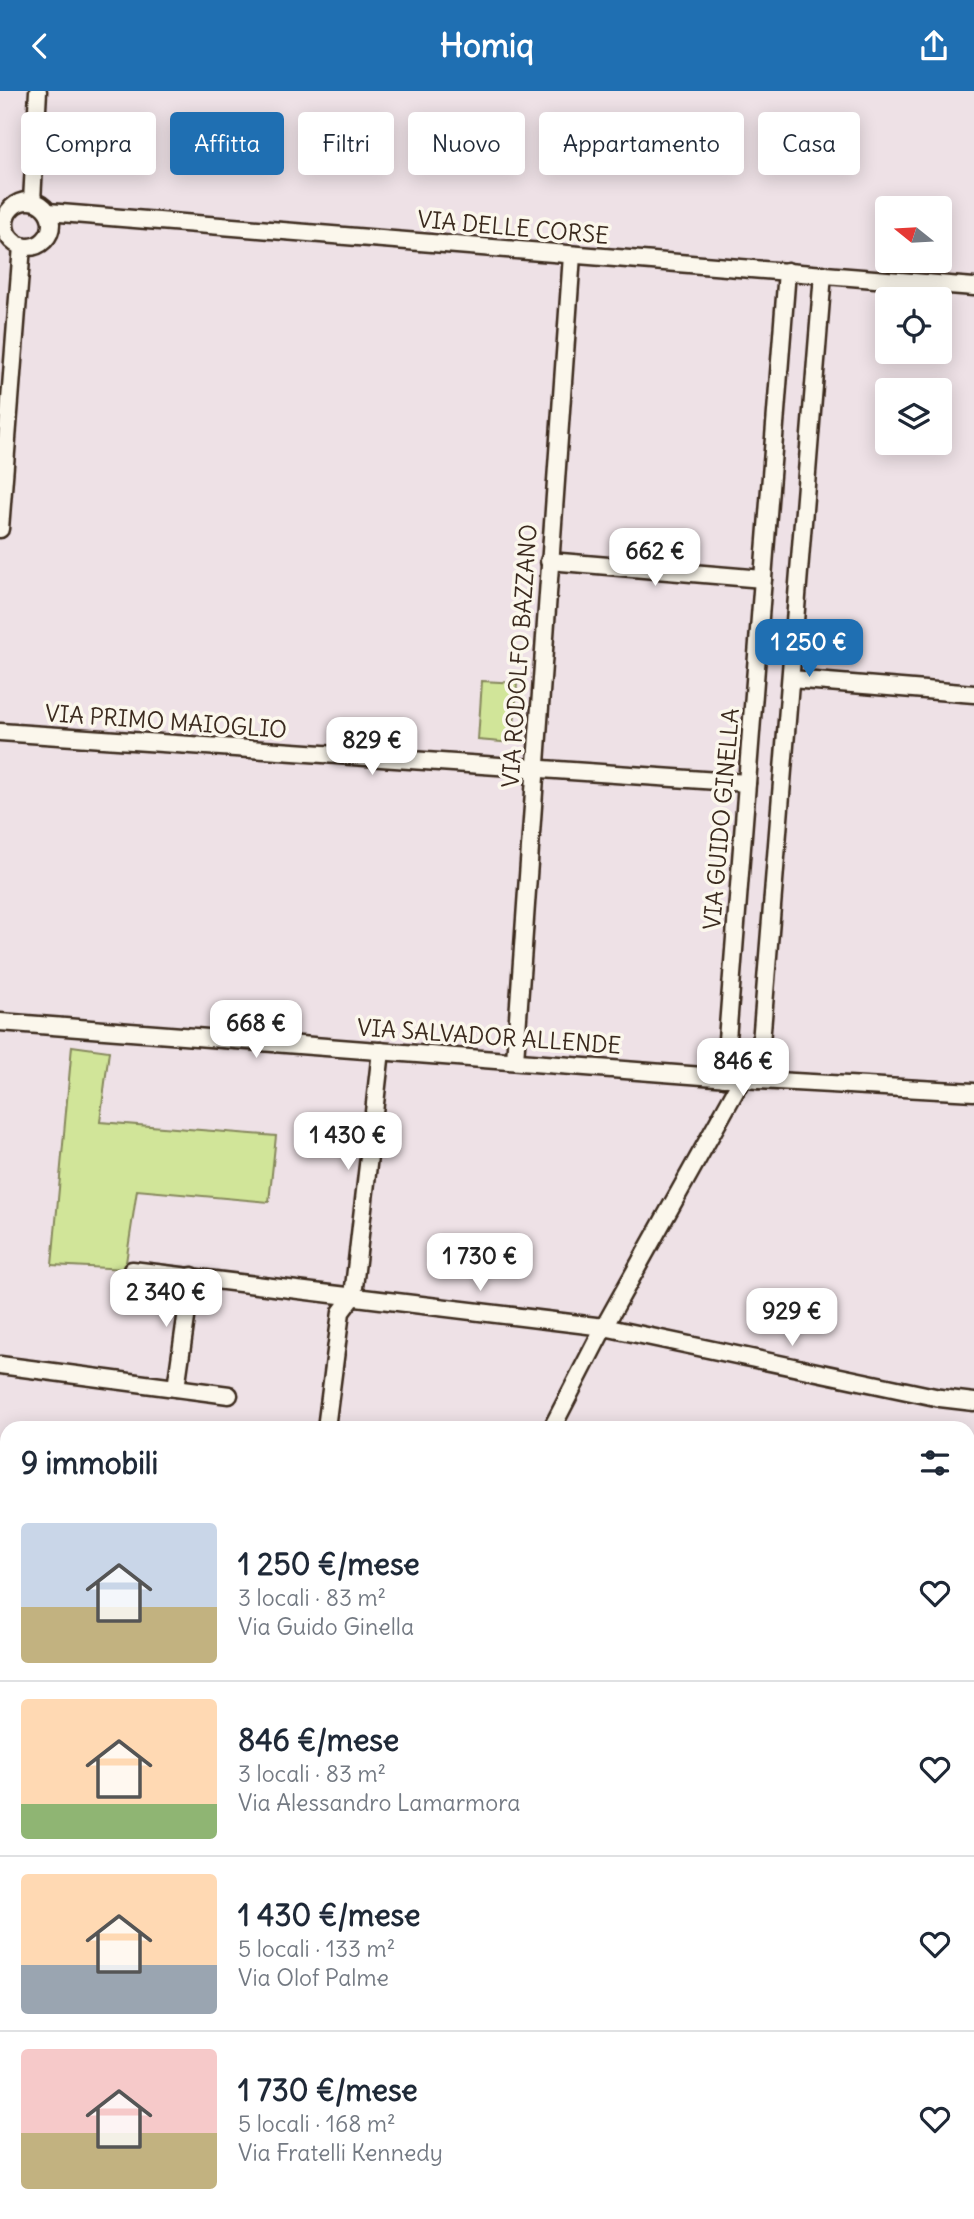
<!DOCTYPE html>
<html lang="it">
<meta charset="utf-8">
<style>
:root{--surface:#fff;--page:#f2f2f3;--text:#1f2937;--muted:#747a83;--line:#e0e1e3;--accent:#1f6fb2}
body{margin:0;font-family:Delius,sans-serif;background:var(--page);color:var(--text);height:100vh;display:flex;flex-direction:column;font-size:26px;white-space:nowrap}
*{box-sizing:border-box;margin:0}
p{font-size:23px;color:var(--muted)}
.icon{flex:none;width:38px;height:38px;fill:none;stroke:currentColor;stroke-width:2;stroke-linecap:round;stroke-linejoin:round}
.map{position:relative;flex:1;overflow:hidden}
.side{position:absolute;left:0px;top:1330px;width:975px;height:798px;display:flex;flex-direction:column;background:var(--surface);border-radius:21px 21px 0 0;box-shadow:0 4px 18px #0003}
.side>*{flex:none}
.top-card{position:absolute;left:21px;top:21px;width:933px;height:63px;display:flex;gap:14px}
.needle{width:46px;rotate:288deg}
.controls{position:absolute;left:875px;top:105px;display:grid;gap:14px}
.controls a{display:grid;place-items:center;width:77px;height:77px;border-radius:7px;background:var(--surface);box-shadow:0 4px 18px #0003;font-size:35px}
.price{position:absolute;translate:-50% -60px;padding:0 16px;border-radius:14px;background:#fff;color:#222;font-size:23px;line-height:46px;filter:drop-shadow(0 2px 4px #0008)}
.price::after{content:'';position:absolute;left:50%;top:42px;width:21px;height:16px;margin-left:-10px;background:inherit;clip-path:polygon(0 0,100% 0,50% 100%)}
.price.active{background:var(--accent);color:#fff}
ul{padding:0;list-style:none}
li{display:flex;align-items:center;gap:21px;height:175px;padding:0 21px}
li+li{border-top:2px solid var(--line)}
li span{display:grid;place-items:center;flex:none;width:196px;height:140px;border-radius:7px;color:#555}
li>.icon{margin-inline-start:auto}
span .icon{width:84px;height:84px;fill:#fffc;stroke-width:1}
li b{font-size:30px}
h2{display:flex;justify-content:space-between;align-items:center;height:84px;padding:0 21px;font-size:30px}
.pill{padding:0 24px;border-radius:7px;background:var(--surface);box-shadow:0 4px 18px #0003;font-size:24px;line-height:63px}
.pill.active{background:var(--accent);color:#fff}
header{display:flex;justify-content:space-between;align-items:center;height:91px;padding:0 21px;background:var(--accent);color:#fff;font-size:32px;font-weight:700}
.map>svg:first-child{display:block}
.built{fill:#e5d1e2}
.green{fill:#d1e599;stroke:#86885c;stroke-width:2}
.lines{fill:none;stroke-linecap:round;stroke-linejoin:round}
.stream{stroke:#60888c;stroke-width:5}
.minor-casing{stroke:#3b2a1e;stroke-width:21}
.minor{stroke:#fbf7ec;stroke-width:16}
.labels{text-anchor:middle;dominant-baseline:central;stroke-width:7;stroke-linejoin:round;paint-order:stroke}
.street-label{font-size:23px;fill:#3b2a1e;stroke:#fbf7ec}
</style>
<header><svg class="icon" aria-label="back" viewBox="0 0 24 24"><path d="M15 5l-7 7 7 7"/></svg>Homiq<svg class="icon" aria-label="share" viewBox="0 0 24 24"><path d="M12 15V3M7 8l5-5 5 5M5 13v7h14v-7"/></svg></header>
<div class="map">
<svg width="974" height="2128" viewBox="0 0 974 2128">
<rect width="100%" height="100%" fill="#eee1e6"/>
<filter id="ink" filterUnits="userSpaceOnUse"><feTurbulence type="fractalNoise" baseFrequency=".0143" numOctaves="2"/><feDisplacementMap in="SourceGraphic" scale="14" xChannelSelector="R" yChannelSelector="G"/><feConvolveMatrix kernelMatrix="1 2 1 2 8 2 1 2 1" color-interpolation-filters="sRGB"/></filter>
<g filter="url(#ink)">
<!-- built -->
<g class="built">
<polygon points="972,1656 974,1657 974,2112 968,2112 968,1706 972,1705"/>
<polygon points="434,2121 584,2121 585,2128 432,2128"/>
</g>
<!-- green -->
<g class="green">
<polygon points="482,590 517,592 513,652 478,649"/>
<polygon points="72,955 109,960 100,1031 276,1045 269,1111 137,1099 125,1178 52,1174"/>
</g>
<g class="lines">
<!-- stream -->
<polyline class="stream" points="968,1629 974,1629"/>
<!-- minor casing -->
<g class="minor-casing">
<g id="minor">
<polyline points="32,110 38,0"/>
<circle cx="28" cy="133" r="23"/>
<polyline points="48,121 974,196"/>
<polyline points="0,438 22,155"/>
<polyline points="549,470 763,488"/>
<polyline points="791,588 974,603"/>
<polyline points="0,641 747,692"/>
<polyline points="0,931 742,988 974,1001"/>
<polyline points="515,969 572,164"/>
<polyline points="724,987 787,180"/>
<polyline points="758,989 823,183"/>
<polyline points="132,1179 604,1236 940,1307 974,1311"/>
<polyline points="0,1274 229,1304"/>
<polyline points="176,1297 192,1185"/>
<polyline points="326,1337 341,1221 353,1205 381,960"/>
<polyline points="552,1337 604,1236 742,988"/>
<polyline points="968,1612 974,1612"/>
<polyline points="968,1647 974,1647"/>
<polyline points="0,1698 7,1698"/>
<polyline points="0,1832 7,1832"/>
<polyline points="0,1961 7,1961"/>
<polyline points="0,2075 7,2075"/>
<polyline points="213,2121 214,2128"/>
<polyline points="596,2121 597,2128"/>
</g>
</g>
<!-- minor -->
<use href="#minor" class="minor"/>
</g>
</g>
<g class="labels">
<!-- street labels -->
<g class="street-label">
<text transform="translate(513 136) rotate(5)">VIA DELLE CORSE</text>
<text transform="translate(519 565) rotate(-86)">VIA RODOLFO BAZZANO</text>
<text transform="translate(166 630) rotate(4)">VIA PRIMO MAIOGLIO</text>
<text transform="translate(721 728) rotate(-85)">VIA GUIDO GINELLA</text>
<text transform="translate(489 945) rotate(4)">VIA SALVADOR ALLENDE</text>
</g>
</g>
</svg>
<div class="controls">
<a><svg class="needle" viewBox="-14 -14 28 28"><path d="M0-13l5 13h-10z" fill="#e53935"/><path d="M0 13l5-13h-10z" fill="#747a83"/></svg></a>
<a><svg class="icon" aria-label="locate" viewBox="0 0 24 24"><circle cx="12" cy="12" r="6"/><path d="M12 2v4M12 18v4M2 12h4M18 12h4"/></svg></a>
<a><svg class="icon" aria-label="layers" viewBox="0 0 24 24"><path d="M12 4l9 5-9 5-9-5zM3 14l9 5 9-5"/></svg></a>
</div>
<b class="price" style="left:655px;top:497px">662 €</b>
<b class="price active" style="left:809px;top:588px">1 250 €</b>
<b class="price" style="left:372px;top:686px">829 €</b>
<b class="price" style="left:256px;top:969px">668 €</b>
<b class="price" style="left:743px;top:1007px">846 €</b>
<b class="price" style="left:348px;top:1081px">1 430 €</b>
<b class="price" style="left:480px;top:1202px">1 730 €</b>
<b class="price" style="left:166px;top:1238px">2 340 €</b>
<b class="price" style="left:792px;top:1257px">929 €</b>
<div class="top-card">
<a class="pill">Compra</a>
<a class="pill active">Affitta</a>
<a class="pill">Filtri</a>
<a class="pill">Nuovo</a>
<a class="pill">Appartamento</a>
<a class="pill">Casa</a>
</div>
<section class="side">
<h2>9 immobili<svg class="icon" aria-label="filters" viewBox="0 0 24 24"><path d="M4 7h16M4 17h16"/><circle cx="9" cy="7" r="2"/><circle cx="15" cy="17" r="2"/></svg></h2>
<ul>
<li><span style="background:linear-gradient(#c9d6e8 60%,#c2b280 0)"><svg class="icon" aria-label="home" viewBox="0 0 24 24"><path d="M3 11l9-7 9 7M6 9v11h12V9"/></svg></span><div><b>1 250 €/mese</b><p>3 locali · 83 m²</p><p>Via Guido Ginella</p></div><svg class="icon" aria-label="heart" viewBox="0 0 24 24"><path d="M12 20l-8-8c-3-5 5-10 8-4 3-6 11-1 8 4z"/></svg></li>
<li><span style="background:linear-gradient(#ffd9b3 75%,#8fb573 0)"><svg class="icon" aria-label="home" viewBox="0 0 24 24"><path d="M3 11l9-7 9 7M6 9v11h12V9"/></svg></span><div><b>846 €/mese</b><p>3 locali · 83 m²</p><p>Via Alessandro Lamarmora</p></div><svg class="icon" aria-label="heart" viewBox="0 0 24 24"><path d="M12 20l-8-8c-3-5 5-10 8-4 3-6 11-1 8 4z"/></svg></li>
<li><span style="background:linear-gradient(#ffd9b3 65%,#9aa5b1 0)"><svg class="icon" aria-label="home" viewBox="0 0 24 24"><path d="M3 11l9-7 9 7M6 9v11h12V9"/></svg></span><div><b>1 430 €/mese</b><p>5 locali · 133 m²</p><p>Via Olof Palme</p></div><svg class="icon" aria-label="heart" viewBox="0 0 24 24"><path d="M12 20l-8-8c-3-5 5-10 8-4 3-6 11-1 8 4z"/></svg></li>
<li><span style="background:linear-gradient(#f6c9c9 60%,#c2b280 0)"><svg class="icon" aria-label="home" viewBox="0 0 24 24"><path d="M3 11l9-7 9 7M6 9v11h12V9"/></svg></span><div><b>1 730 €/mese</b><p>5 locali · 168 m²</p><p>Via Fratelli Kennedy</p></div><svg class="icon" aria-label="heart" viewBox="0 0 24 24"><path d="M12 20l-8-8c-3-5 5-10 8-4 3-6 11-1 8 4z"/></svg></li>
</ul>
</section>
</div>
